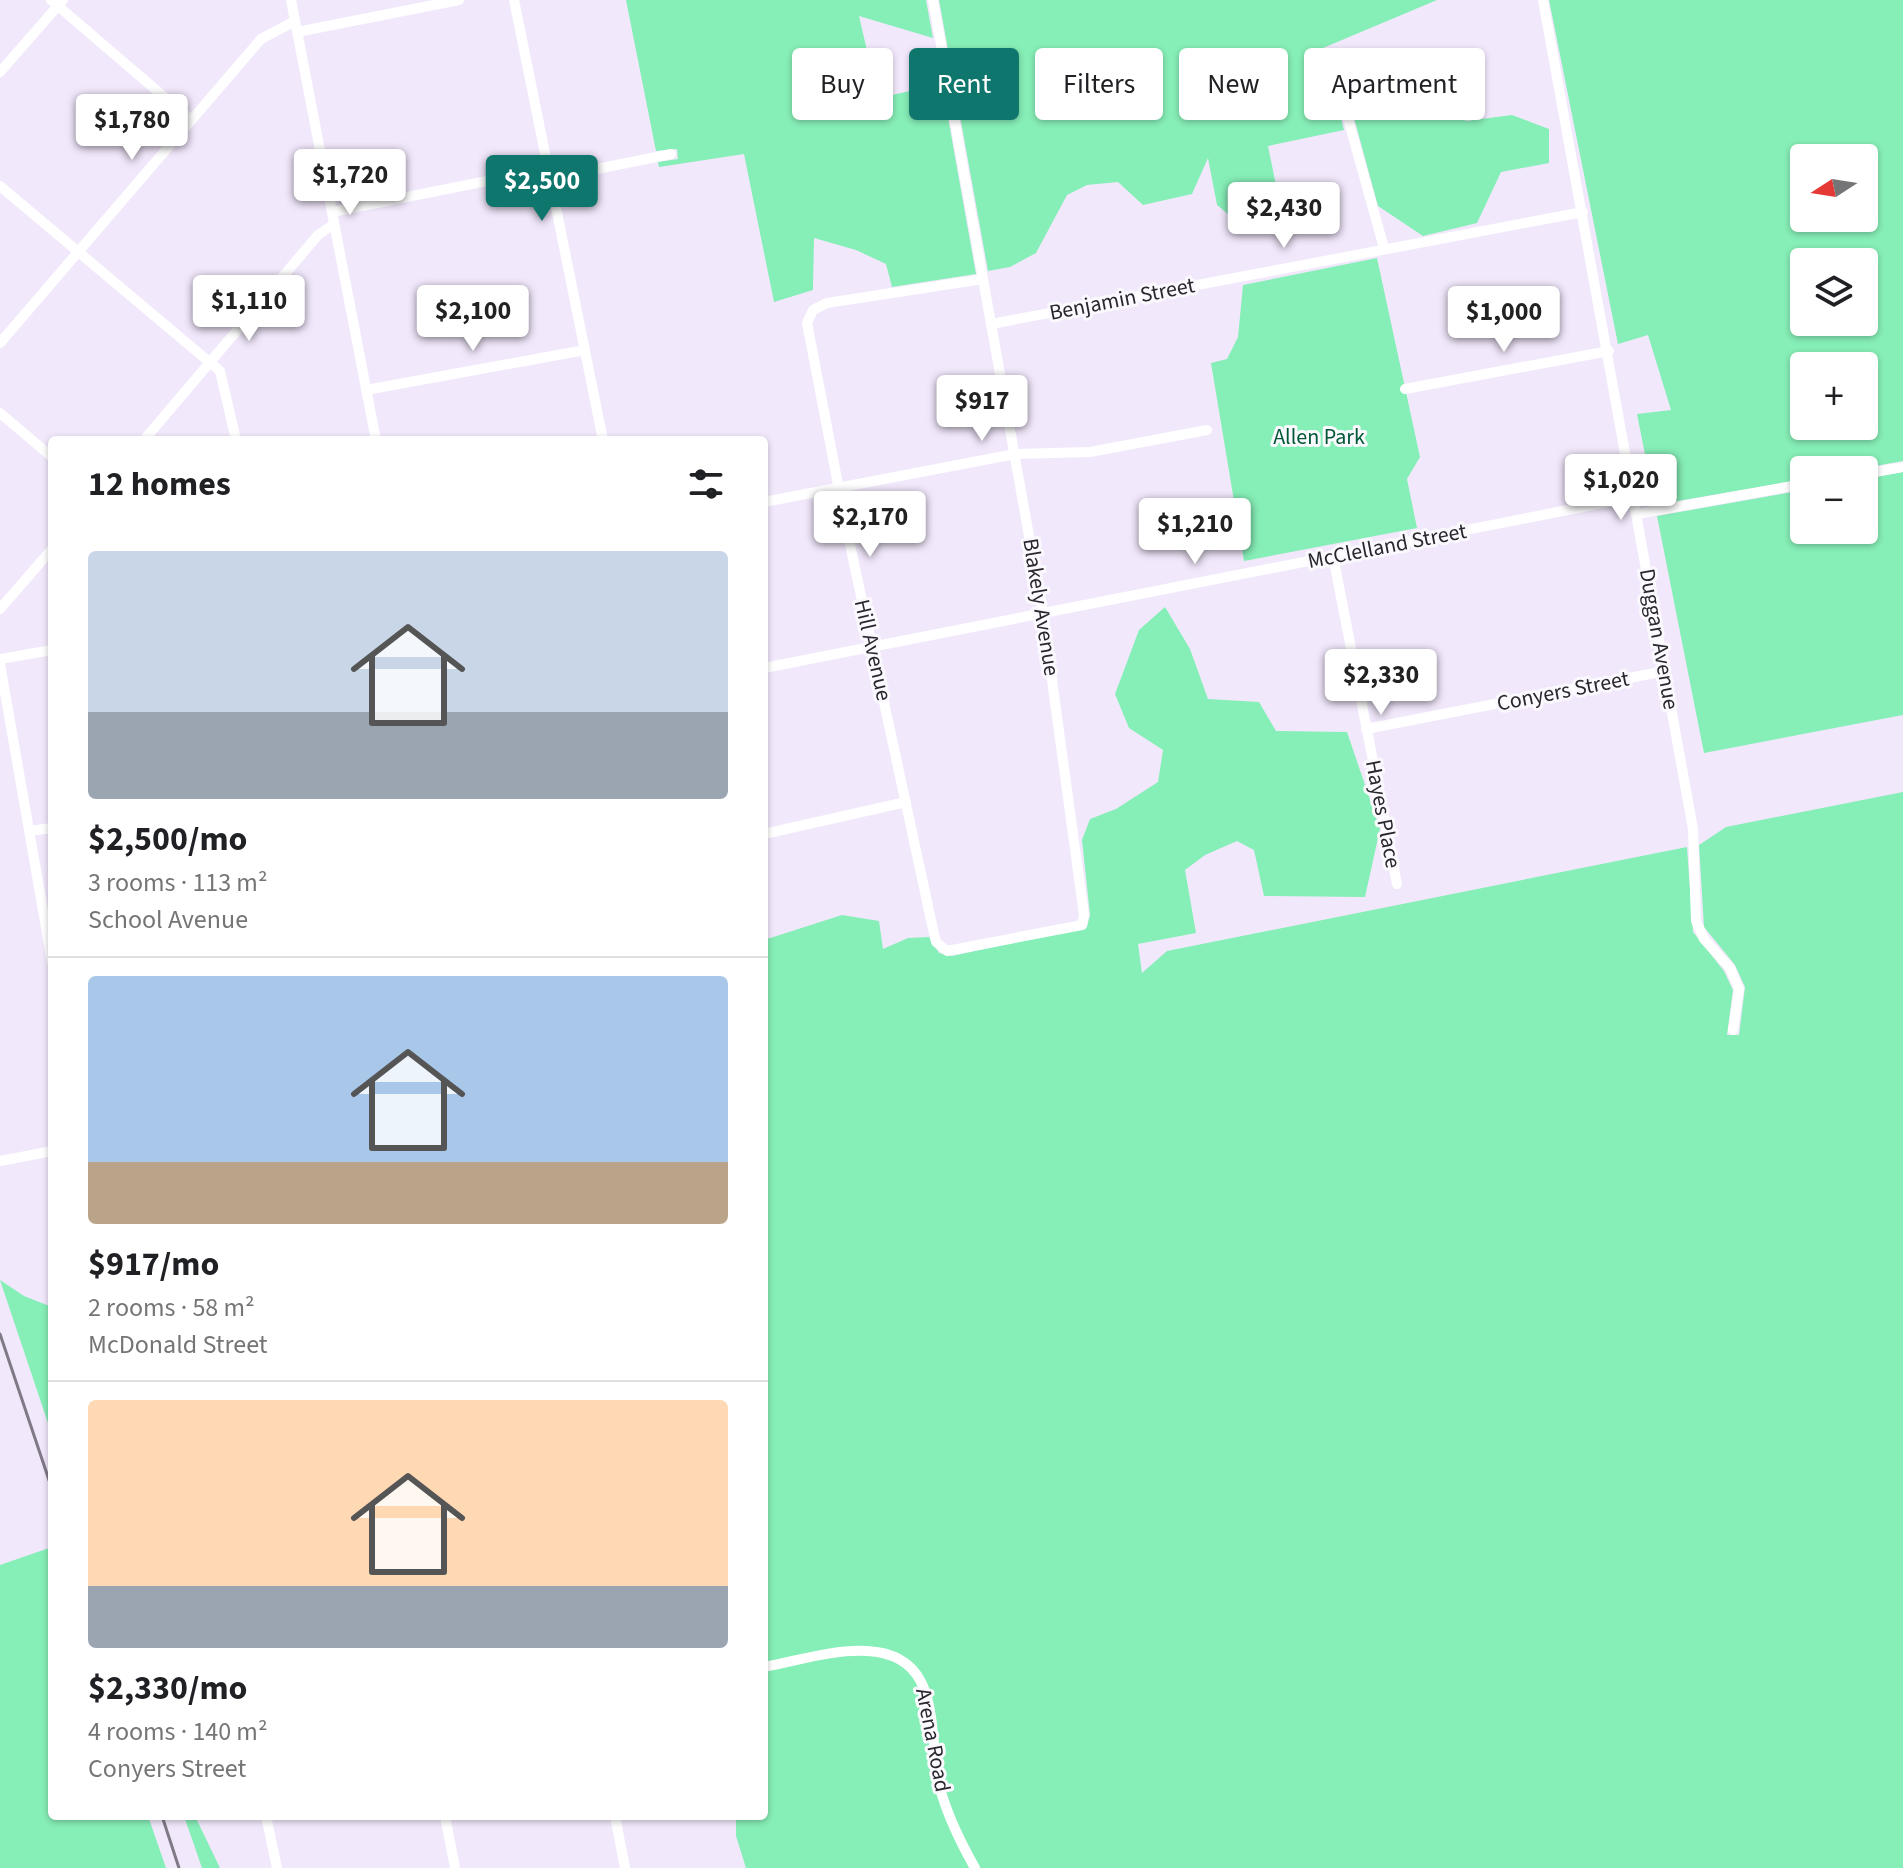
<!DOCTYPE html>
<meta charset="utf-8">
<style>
:root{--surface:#fff;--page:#f2f2f2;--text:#202124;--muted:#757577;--line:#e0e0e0;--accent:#0f766e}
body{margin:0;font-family:"Source Sans 3",sans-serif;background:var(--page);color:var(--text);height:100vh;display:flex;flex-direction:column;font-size:30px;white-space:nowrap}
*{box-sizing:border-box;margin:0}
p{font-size:26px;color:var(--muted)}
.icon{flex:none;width:44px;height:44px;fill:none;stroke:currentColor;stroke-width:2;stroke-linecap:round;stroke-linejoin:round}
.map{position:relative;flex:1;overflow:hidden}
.side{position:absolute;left:48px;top:436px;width:720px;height:1384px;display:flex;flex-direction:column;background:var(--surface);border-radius:8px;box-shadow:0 2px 6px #0004}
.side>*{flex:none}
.banner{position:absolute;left:792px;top:48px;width:760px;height:72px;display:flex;gap:16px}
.needle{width:52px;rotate:258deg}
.buttons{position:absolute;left:1790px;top:144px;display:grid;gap:16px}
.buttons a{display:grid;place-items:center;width:88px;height:88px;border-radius:8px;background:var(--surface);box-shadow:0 2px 6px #0004;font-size:40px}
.price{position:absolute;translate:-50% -68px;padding:0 18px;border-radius:8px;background:#fff;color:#222;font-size:26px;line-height:52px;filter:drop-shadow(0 2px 4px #0008)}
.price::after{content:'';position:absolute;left:50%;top:48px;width:24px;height:18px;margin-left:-12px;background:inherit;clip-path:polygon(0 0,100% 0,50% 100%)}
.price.active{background:var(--accent);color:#fff}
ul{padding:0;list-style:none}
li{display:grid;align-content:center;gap:16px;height:424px;padding:0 40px}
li+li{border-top:2px solid var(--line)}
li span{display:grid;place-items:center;height:248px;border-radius:8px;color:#555}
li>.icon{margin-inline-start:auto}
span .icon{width:144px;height:144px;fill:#fffc;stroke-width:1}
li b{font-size:34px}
h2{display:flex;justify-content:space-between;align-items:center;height:96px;padding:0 40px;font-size:34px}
.chip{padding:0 28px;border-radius:8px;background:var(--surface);box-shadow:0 2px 6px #0004;font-size:28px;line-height:72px}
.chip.active{background:var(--accent);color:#fff}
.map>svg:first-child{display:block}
.green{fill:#86eeb7;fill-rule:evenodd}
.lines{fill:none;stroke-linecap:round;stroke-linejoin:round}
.street{stroke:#fff;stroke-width:10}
.rail{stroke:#807986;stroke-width:3}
.labels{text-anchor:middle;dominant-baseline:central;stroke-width:6;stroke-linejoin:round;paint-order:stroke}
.street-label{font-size:22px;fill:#2a262e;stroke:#fbf9fd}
.park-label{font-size:22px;fill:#005836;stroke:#fbf9fd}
</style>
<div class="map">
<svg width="1903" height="1868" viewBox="0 0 1903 1868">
<rect width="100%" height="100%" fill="#f2e8fc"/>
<!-- green -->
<g class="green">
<polygon points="626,0 926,0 933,38 859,16 878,98 942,84 976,274 892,287 886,264 856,250 814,238 813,290 774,302 744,154 659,167 658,162 678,159 677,149 656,151"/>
<polygon points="939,0 1437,0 1323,48 1339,77 1331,80 1344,130 1268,146 1282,215 1239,223 1217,205 1208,158 1192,194 1143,205 1118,182 1087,185 1067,195 1036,253 1010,267 988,271"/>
<path d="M1549,0H1903V461L1853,470H1804V479L1655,505L1637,414L1671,410L1648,335L1618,344ZM1804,158H1864V218H1804ZM1804,262H1864V322H1804ZM1804,366H1864V426H1804Z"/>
<polygon points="1345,85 1368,96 1415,93 1466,121 1512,115 1549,129 1549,163 1501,172 1477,223 1423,236 1378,206"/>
<polygon points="1377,258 1420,457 1407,479 1417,528 1244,561 1211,363 1227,359 1238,337 1243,285"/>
<polygon points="1903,472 1903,715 1704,753 1657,516 1804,490 1804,530 1864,530 1864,479"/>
<polygon points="1165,607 1190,649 1208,699 1259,702 1276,731 1347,732 1380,829 1365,897 1264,896 1254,850 1237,841 1205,855 1185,870 1196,933 1138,944 1142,973 1167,951 1687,847 1693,932 1724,971 1733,990 1727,1035 1739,1035 1745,987 1735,965 1704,927 1699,845 1726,827 1903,792 1903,1868 746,1868 736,1836 736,1816 764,1816 764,940 842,915 879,921 883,949 908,938 929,937 939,953 952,956 1087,927 1090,915 1082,840 1090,819 1116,809 1158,782 1163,750 1129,728 1115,694 1139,630"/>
<polygon points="0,1280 24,1296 52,1307 52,1435"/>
<polygon points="52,1547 52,1816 148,1816 166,1868 0,1868 0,1565"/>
<polygon points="184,1816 195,1816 220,1868 202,1868"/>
</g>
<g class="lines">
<!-- street -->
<g class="street">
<polyline points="51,0 190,119"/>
<polyline points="291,0 376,440"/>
<polyline points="514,0 603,440"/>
<polyline points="933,0 1043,614 1084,915 1082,925 947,951 936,942 931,920 846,526 807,323 813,310 827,303 983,279"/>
<polyline points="1543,0 1693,829 1696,921 1704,939 1730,968 1739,989 1733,1030"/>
<polyline points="297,32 459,0"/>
<polyline points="0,72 63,0"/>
<polyline points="1338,83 1384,248"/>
<polyline points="0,186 220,371 236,440"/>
<polyline points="332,212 547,169 597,169 671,154"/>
<polyline points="991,324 1583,212"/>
<polyline points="0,343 261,39 295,21"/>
<polyline points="1405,389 1609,351"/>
<polyline points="366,390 585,350"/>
<polyline points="0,413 52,457"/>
<polyline points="144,440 318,235 334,224"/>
<polyline points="1864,474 1903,467"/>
<polyline points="764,502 1015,454 1090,452 1207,430"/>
<polyline points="1637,514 1804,484"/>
<polyline points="1333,556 1397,884"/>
<polyline points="0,609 52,549"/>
<polyline points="0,659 52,650"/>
<polyline points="0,664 52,962"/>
<polyline points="764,668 1634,497"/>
<polyline points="1366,729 1665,671"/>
<polyline points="29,831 52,828"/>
<polyline points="764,834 906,802"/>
<polyline points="0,1161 52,1151"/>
<path d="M764,1667C797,1661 833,1649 867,1651C948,1655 925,1739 942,1795C950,1821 962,1845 975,1868"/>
<polyline points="266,1816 277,1868"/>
<polyline points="445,1816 455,1868"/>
<polyline points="615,1816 625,1868"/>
</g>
<!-- rail -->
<g class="rail">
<polyline points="0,1334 52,1489"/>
<polyline points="162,1816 179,1868"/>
</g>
</g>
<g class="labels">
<!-- street labels -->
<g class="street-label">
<text transform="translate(1122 299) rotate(-11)">Benjamin Street</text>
<text transform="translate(1387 546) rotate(-11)">McClelland Street</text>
<text transform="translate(1041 607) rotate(81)">Blakely Avenue</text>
<text transform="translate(1659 639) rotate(80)">Duggan Avenue</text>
<text transform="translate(873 650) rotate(77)">Hill Avenue</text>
<text transform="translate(1563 691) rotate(-11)">Conyers Street</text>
<text transform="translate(1383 814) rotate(79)">Hayes Place</text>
<text transform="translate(933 1740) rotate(79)">Arena Road</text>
</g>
<!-- park labels -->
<g class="park-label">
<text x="1319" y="437">Allen Park</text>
</g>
</g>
</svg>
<div class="buttons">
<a><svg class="needle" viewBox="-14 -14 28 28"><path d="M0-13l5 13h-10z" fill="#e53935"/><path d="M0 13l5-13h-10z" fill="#757577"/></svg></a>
<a><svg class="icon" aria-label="layers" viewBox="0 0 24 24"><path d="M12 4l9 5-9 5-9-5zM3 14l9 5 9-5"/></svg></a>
<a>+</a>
<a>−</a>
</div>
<b class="price" style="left:132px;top:162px">$1,780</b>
<b class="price" style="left:350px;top:217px">$1,720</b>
<b class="price active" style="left:542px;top:223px">$2,500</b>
<b class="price" style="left:1284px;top:250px">$2,430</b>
<b class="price" style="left:249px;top:343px">$1,110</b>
<b class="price" style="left:473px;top:353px">$2,100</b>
<b class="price" style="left:1504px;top:354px">$1,000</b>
<b class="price" style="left:982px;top:443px">$917</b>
<b class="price" style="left:1621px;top:522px">$1,020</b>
<b class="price" style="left:870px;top:559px">$2,170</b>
<b class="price" style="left:1195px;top:566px">$1,210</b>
<b class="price" style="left:1381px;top:717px">$2,330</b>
<div class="banner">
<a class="chip">Buy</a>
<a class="chip active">Rent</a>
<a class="chip">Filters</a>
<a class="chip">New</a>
<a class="chip">Apartment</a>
</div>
<section class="side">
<h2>12 homes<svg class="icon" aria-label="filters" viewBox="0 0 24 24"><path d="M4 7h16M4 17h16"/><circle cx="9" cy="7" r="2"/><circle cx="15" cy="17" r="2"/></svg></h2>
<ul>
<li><span style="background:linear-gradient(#c9d6e8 65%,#9aa5b1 0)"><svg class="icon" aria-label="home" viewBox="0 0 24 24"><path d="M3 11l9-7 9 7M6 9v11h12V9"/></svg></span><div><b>$2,500/mo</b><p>3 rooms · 113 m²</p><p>School Avenue</p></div></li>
<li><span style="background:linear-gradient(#a9c7e8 75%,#b9a48a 0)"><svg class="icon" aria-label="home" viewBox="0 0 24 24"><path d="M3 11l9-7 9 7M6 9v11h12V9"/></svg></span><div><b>$917/mo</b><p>2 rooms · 58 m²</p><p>McDonald Street</p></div></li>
<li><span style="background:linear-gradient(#ffd9b3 75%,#9aa5b1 0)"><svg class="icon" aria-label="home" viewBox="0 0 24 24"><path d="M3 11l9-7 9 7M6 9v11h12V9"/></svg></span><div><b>$2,330/mo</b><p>4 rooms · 140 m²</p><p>Conyers Street</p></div></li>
</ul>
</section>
</div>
